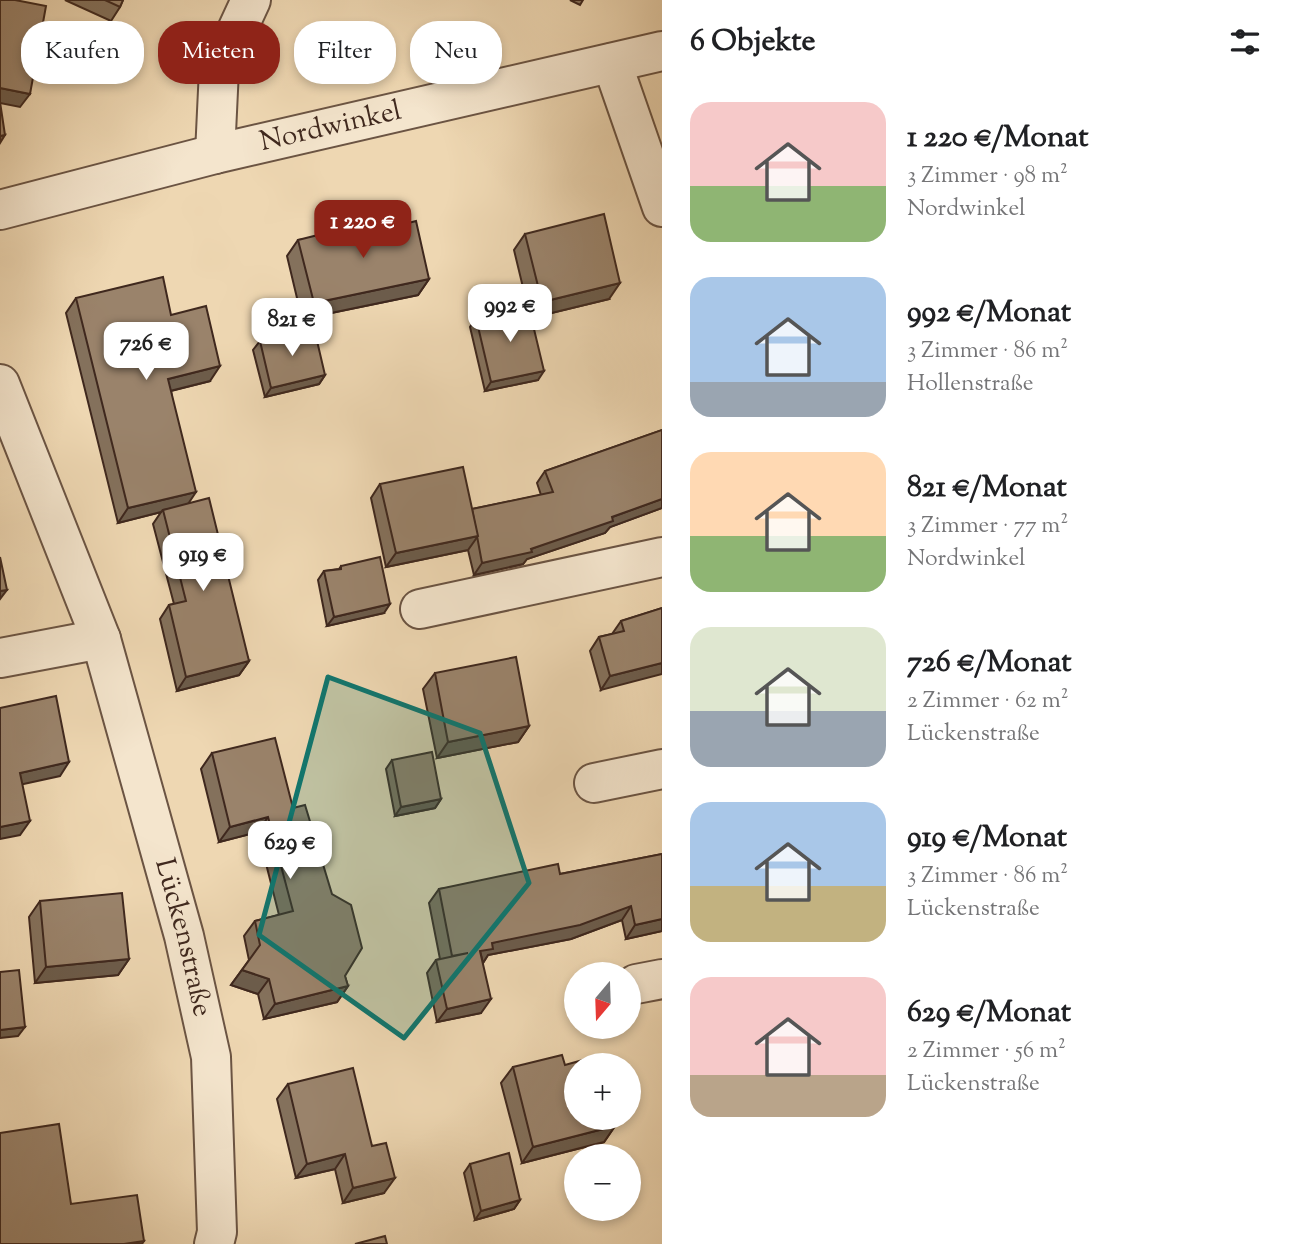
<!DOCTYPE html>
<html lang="de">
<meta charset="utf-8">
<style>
:root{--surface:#fff;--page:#f2f2f2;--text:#202124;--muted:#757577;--accent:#8f2418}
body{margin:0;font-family:"Sorts Mill Goudy",serif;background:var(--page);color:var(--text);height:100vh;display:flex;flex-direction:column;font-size:26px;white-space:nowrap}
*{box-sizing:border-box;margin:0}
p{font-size:23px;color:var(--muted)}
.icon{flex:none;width:38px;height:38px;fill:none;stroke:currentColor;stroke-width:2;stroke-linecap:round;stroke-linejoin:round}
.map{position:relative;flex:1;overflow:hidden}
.drawer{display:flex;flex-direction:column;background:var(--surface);width:630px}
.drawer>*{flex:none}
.top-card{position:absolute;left:21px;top:21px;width:536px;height:63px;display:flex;gap:14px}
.needle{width:46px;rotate:199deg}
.buttons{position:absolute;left:564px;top:962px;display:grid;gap:14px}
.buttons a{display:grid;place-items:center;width:77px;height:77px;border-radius:50%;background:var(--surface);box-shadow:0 4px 10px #0003;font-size:35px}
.price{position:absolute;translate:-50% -60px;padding:0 16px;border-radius:14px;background:#fff;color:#222;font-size:23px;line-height:46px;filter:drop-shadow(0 2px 4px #0008)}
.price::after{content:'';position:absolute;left:50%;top:42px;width:21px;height:16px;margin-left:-10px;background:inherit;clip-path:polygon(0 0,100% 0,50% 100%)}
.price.on{background:var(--accent);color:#fff}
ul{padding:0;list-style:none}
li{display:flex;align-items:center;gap:21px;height:175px;padding:0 28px}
li span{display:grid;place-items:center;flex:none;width:196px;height:140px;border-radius:21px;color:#555}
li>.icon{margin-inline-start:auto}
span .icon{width:84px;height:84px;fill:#fffc;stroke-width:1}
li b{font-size:30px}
h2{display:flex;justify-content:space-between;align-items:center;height:84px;padding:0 28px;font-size:30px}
.tag{padding:0 24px;border-radius:28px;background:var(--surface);box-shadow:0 4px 10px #0003;font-size:24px;line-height:63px}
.tag.on{background:var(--accent);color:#fff}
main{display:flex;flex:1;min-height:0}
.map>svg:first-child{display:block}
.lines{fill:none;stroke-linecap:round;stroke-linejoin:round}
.minor-casing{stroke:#6b5443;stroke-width:42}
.minor{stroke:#f4e5cd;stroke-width:38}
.wall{fill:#84715c;stroke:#3f281e;stroke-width:2}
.shaded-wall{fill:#6c5c4b;stroke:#3f281e;stroke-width:2}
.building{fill:#9a836b;stroke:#3f281e;stroke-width:2}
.marked{fill:#0f766e;fill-opacity:0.2;stroke:#0f766e;stroke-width:5;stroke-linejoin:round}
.labels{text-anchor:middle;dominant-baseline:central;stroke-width:5;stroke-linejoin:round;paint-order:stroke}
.street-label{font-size:28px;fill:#3f281e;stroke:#f4e5cd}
</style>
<main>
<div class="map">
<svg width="662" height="1244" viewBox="0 0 662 1244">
<rect width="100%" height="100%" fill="#eed7b2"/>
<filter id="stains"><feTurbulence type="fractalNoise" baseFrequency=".00286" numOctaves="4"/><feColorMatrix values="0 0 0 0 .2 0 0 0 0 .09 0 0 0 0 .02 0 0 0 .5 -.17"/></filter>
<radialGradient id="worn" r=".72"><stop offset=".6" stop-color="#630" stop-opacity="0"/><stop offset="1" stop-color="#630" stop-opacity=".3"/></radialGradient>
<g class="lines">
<!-- minor casing -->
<g class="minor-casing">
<g id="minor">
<polyline points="612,63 662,207"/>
<polyline points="215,154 219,69 251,0"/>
<path id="s1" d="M0,210L215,154L662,51"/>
<path id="s2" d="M0,384L101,639L184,936L211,1057L217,1232L214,1244"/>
<polyline points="420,609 662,557"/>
<polyline points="0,658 101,639"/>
<polyline points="594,783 662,769"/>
<polyline points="636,984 662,979"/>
</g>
</g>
<!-- minor -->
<use href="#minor" class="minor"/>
</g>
<!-- wall -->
<g class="wall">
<polygon points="65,0 123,0 120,7 111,21"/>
<polygon points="570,0 583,0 580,5"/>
<polygon points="381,230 429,279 418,295 302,319 287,256 298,240"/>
<polygon points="525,234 609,299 531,318 538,380 485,391 470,327 476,318 527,304 514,250"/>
<polygon points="76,298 171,315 210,381 171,391 187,504 249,661 239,675 177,691 160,619 169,605 174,604 153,524 161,512 118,523 66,313"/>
<polygon points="260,341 325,375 319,384 265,397 253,350"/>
<polygon points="662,430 662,508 610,527 605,533 527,559 523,564 474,575 468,550 386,567 371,498 380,484 472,509 541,495 537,483 545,471"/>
<polygon points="341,566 384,613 327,626 318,580 324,571 339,569"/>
<polygon points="662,608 601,690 590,651 599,637 612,634 621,621"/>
<polygon points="435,673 529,726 518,742 437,758 423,689"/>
<polygon points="212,753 293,808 348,986 337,1002 264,1019 258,994 231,985 249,960 244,936 255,921 279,915 258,832 219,842 201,769"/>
<polygon points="392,760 441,799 435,808 395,816 386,769"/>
<polygon points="662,854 662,931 626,939 622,920 571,939 488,955 483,963 481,1013 437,1022 427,973 436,960 440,959 429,903 439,889 560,874"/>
<polygon points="40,901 129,959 118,975 35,983 29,917"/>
<polygon points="565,1065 615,1126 604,1142 522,1163 501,1083 513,1067"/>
<polygon points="288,1084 372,1146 384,1193 343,1203 335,1169 296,1178 277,1099"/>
<polygon points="470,1164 520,1200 514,1209 475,1220 464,1173"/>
</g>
<!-- shaded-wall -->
<g class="shaded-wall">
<polygon points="0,88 30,94 20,107 0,103"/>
<polygon points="5,135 0,143 0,136"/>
<polygon points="429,279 418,295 302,319 314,303"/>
<polygon points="620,283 609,299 531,318 542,302"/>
<polygon points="220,366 210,381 158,394 168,379"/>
<polygon points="544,371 538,380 485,391 491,382"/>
<polygon points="325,375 319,384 265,397 271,388"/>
<polygon points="196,492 186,507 163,510 161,512 118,523 128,508"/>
<polygon points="662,499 662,508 610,527 605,533 527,559 523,564 474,575 482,563 531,549 612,517"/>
<polygon points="478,536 468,550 386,567 396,553"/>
<polygon points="7,590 0,599 0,591"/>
<polygon points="390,604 384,613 327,626 334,617"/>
<polygon points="249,661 239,675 177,691 186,677"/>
<polygon points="662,663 662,674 601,690 610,676"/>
<polygon points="529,726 518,742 437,758 448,742"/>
<polygon points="69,762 60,776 10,787 20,773"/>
<polygon points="441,799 435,808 395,816 401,807"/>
<polygon points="268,817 258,832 219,842 230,827"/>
<polygon points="30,821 20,835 0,839 0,827"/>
<polygon points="631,906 622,920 571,939 488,955 483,963 480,951 492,943"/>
<polygon points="662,919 662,931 626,939 635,925"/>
<polygon points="129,959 118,975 35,983 46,967"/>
<polygon points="242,970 269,979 258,994 231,985"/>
<polygon points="348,986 337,1002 264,1019 275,1004"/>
<polygon points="491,999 481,1013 437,1022 447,1009"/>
<polygon points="25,1027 18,1036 0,1038 0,1030"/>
<polygon points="615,1126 604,1142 522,1163 533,1147"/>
<polygon points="345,1154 335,1169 296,1178 307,1164"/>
<polygon points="395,1178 384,1193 343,1203 353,1188"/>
<polygon points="520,1200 514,1209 475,1220 481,1211"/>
<polygon points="144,1241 142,1244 124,1244"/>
</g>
<!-- building -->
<g class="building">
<polygon points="0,0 15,0 46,6 30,94 0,88"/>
<polygon points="105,0 123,0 120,7"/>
<polygon points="0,102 5,135 0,136"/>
<polygon points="604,214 620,283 542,302 525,234"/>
<polygon points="378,220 381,230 416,221 429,279 314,303 298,240"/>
<polygon points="163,277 171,315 206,306 220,366 168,379 196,492 128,508 76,298"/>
<polygon points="528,304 544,371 491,382 476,318"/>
<polygon points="314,328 325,375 271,388 260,341"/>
<polygon points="662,430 662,499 612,517 613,521 531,549 532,552 482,563 472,509 553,492 545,471"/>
<polygon points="463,467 478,536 396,553 380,484"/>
<polygon points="209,498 249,661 186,677 169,605 186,601 163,510"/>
<polygon points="0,557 7,590 0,591"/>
<polygon points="380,557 390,604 334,617 324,571 341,569 341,566"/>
<polygon points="662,608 662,663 610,676 599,637 624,631 621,621"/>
<polygon points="516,657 529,726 448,742 435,673"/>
<polygon points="56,696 69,762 20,773 30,821 0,827 0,708"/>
<polygon points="275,738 293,808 305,805 332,894 351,905 362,948 345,976 348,986 275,1004 269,979 242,970 260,945 255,921 293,911 268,817 230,827 212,753"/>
<polygon points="432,752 441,799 401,807 392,760"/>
<polygon points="662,854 662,919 635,925 631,906 580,925 492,943 493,949 480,951 491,999 447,1009 436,960 468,953 452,956 439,889 558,864 560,874"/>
<polygon points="122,893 129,959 46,967 40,901"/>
<polygon points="19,970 25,1027 0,1030 0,972"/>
<polygon points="562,1055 565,1065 597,1056 600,1066 576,1066 576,1118 613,1118 615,1126 533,1147 513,1067"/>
<polygon points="353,1068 372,1146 386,1143 395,1178 353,1188 345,1154 307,1164 288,1084"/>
<polygon points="59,1124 71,1204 137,1195 144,1241 124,1244 0,1244 0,1133"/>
<polygon points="509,1153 520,1200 481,1211 470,1164"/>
<polygon points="385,1236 387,1244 355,1244"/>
</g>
<!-- marked area -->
<path class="marked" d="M328,677L480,733L529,883L404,1038L259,935Z"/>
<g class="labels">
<!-- street labels -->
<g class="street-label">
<text stroke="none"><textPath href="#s1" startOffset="341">Nordwinkel</textPath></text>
<text stroke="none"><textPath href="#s2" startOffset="584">Lückenstraße</textPath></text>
</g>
</g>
<rect width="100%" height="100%" filter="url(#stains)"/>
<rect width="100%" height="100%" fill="url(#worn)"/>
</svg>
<div class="buttons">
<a><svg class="needle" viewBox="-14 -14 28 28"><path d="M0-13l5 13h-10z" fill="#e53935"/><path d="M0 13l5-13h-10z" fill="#757577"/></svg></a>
<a>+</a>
<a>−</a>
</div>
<b class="price on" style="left:363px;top:260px">1 220 €</b>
<b class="price" style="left:510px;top:344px">992 €</b>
<b class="price" style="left:292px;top:358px">821 €</b>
<b class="price" style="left:146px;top:382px">726 €</b>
<b class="price" style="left:203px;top:593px">919 €</b>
<b class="price" style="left:290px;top:881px">629 €</b>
<div class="top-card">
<a class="tag">Kaufen</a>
<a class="tag on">Mieten</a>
<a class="tag">Filter</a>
<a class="tag">Neu</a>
</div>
</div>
<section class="drawer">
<h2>6 Objekte<svg class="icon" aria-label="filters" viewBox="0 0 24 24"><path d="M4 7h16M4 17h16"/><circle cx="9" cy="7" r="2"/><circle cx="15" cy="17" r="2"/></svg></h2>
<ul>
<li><span style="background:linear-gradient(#f6c9c9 60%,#8fb573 0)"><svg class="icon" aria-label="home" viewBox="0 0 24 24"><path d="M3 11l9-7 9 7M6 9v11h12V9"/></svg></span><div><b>1 220 €/Monat</b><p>3 Zimmer · 98 m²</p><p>Nordwinkel</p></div></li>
<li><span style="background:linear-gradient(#a9c7e8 75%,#9aa5b1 0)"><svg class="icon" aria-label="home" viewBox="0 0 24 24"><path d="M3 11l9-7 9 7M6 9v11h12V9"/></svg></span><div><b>992 €/Monat</b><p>3 Zimmer · 86 m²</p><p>Hollenstraße</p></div></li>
<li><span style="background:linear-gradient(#ffd9b3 60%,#8fb573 0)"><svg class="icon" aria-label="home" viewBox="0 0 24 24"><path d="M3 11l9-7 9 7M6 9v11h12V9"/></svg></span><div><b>821 €/Monat</b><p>3 Zimmer · 77 m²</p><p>Nordwinkel</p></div></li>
<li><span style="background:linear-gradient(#dfe7d0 60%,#9aa5b1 0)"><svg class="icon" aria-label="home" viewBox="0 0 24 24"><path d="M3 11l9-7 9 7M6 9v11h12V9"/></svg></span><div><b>726 €/Monat</b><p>2 Zimmer · 62 m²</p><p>Lückenstraße</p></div></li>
<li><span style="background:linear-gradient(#a9c7e8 60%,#c2b280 0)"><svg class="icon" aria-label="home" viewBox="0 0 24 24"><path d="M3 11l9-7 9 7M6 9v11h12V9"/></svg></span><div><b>919 €/Monat</b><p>3 Zimmer · 86 m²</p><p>Lückenstraße</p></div></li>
<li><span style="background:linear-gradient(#f6c9c9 70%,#b9a48a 0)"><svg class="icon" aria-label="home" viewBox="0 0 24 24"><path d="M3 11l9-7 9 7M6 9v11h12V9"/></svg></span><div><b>629 €/Monat</b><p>2 Zimmer · 56 m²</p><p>Lückenstraße</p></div></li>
</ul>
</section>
</main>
